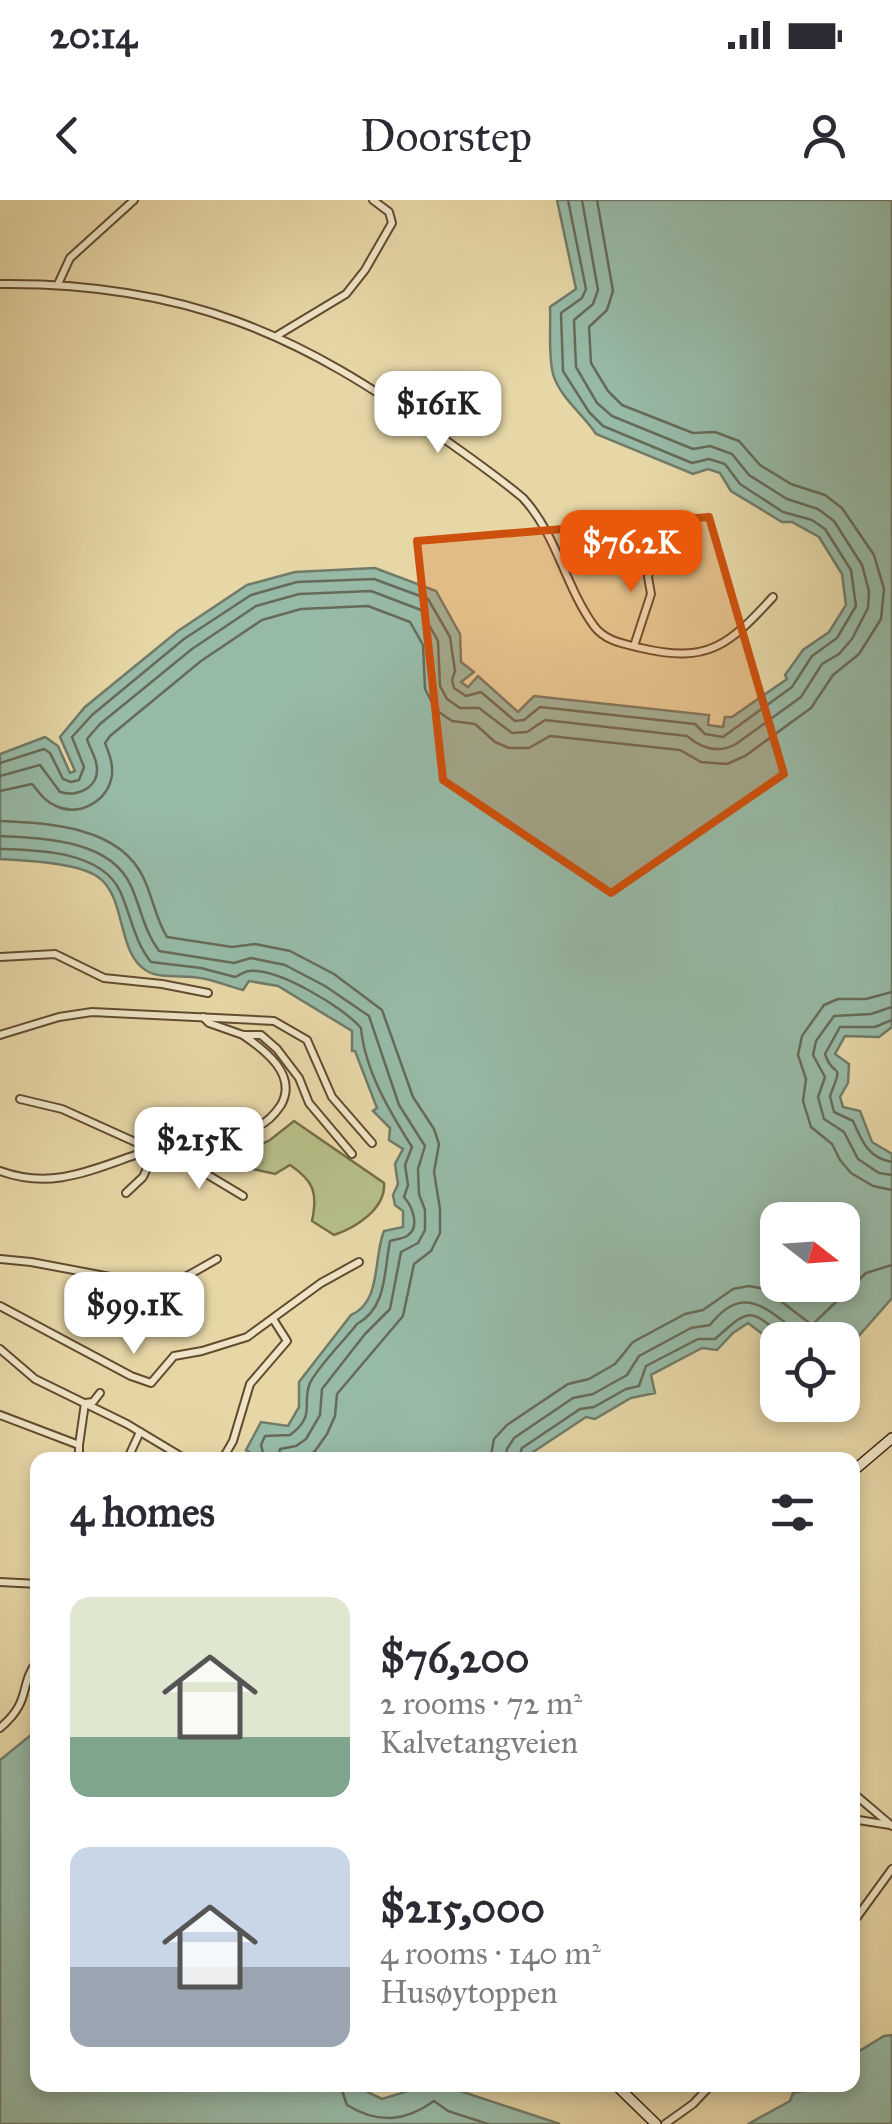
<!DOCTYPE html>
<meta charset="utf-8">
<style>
:root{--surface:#fff;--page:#f2f2f3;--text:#2b2b33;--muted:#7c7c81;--accent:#ea580c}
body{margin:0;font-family:"IM FELL Great Primer",serif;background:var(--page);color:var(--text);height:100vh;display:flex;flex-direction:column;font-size:38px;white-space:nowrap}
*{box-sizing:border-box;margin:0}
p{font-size:32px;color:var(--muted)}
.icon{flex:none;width:55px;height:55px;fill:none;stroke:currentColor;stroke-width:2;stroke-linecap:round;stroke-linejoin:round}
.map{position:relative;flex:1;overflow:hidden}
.drawer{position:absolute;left:30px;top:1252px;width:830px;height:640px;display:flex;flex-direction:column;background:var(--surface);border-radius:20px;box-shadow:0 5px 15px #0003}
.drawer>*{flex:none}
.needle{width:65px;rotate:107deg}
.controls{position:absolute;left:760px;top:1002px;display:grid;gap:20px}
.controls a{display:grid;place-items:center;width:100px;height:100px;border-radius:20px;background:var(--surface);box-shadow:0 5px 15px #0003;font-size:50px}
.price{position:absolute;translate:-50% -85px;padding:0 22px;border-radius:20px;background:#fff;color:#222;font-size:32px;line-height:65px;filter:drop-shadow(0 2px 5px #0008)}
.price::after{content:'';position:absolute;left:50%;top:60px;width:30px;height:22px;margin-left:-15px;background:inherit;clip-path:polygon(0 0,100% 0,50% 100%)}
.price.on{background:var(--accent);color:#fff}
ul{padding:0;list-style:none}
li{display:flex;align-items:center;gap:30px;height:250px;padding:0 40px}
li span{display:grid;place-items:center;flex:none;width:280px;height:200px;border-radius:20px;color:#555}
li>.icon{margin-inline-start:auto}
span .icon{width:120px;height:120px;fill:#fffc;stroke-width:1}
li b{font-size:42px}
h2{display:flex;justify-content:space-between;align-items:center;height:120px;padding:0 40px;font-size:42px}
.status{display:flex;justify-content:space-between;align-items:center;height:70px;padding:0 50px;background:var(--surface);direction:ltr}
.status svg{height:28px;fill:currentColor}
header{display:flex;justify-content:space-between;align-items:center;height:130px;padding:0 40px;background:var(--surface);font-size:45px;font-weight:600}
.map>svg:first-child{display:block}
.green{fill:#b6be87;stroke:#766d48;stroke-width:2.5}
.water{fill:#97baa7;stroke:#707b68;stroke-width:2.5;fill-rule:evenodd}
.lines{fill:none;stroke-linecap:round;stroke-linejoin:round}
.shore{stroke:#666b58;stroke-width:2.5}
.street-casing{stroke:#624b30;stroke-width:10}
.secondary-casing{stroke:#351c09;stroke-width:12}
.street{stroke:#efe5c6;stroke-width:6}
.secondary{stroke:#efe5c6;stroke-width:9}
.marked{fill:#cd500c;fill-opacity:0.2;stroke:#cd500c;stroke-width:8;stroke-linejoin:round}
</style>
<div class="status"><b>20:14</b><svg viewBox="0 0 49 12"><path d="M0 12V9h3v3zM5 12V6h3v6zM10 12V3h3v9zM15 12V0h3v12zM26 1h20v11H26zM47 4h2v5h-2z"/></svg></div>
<header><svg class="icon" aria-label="back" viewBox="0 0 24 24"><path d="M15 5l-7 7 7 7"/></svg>Doorstep<svg class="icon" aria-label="person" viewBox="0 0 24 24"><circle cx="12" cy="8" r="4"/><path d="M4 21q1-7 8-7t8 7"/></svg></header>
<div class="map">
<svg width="892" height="1924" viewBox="0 0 892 1924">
<rect width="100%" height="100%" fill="#e7d7a7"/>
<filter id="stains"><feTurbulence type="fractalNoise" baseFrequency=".002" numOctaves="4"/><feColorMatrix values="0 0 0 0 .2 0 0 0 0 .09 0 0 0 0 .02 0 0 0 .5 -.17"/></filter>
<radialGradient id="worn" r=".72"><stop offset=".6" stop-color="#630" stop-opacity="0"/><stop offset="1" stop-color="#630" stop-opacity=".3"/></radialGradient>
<!-- green -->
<path class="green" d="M294,921L384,983C386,1009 355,1028 334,1035L312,1021C318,993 314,981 290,965L275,974L231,964L234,958L270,940Z"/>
<!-- water -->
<g class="water">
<path d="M557,0H892V827L879,837L845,836L835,854L849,864L848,883L840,897L843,907L860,911L872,942L892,954V1098L856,1139L843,1149L842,1140H778L777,1145L748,1123L733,1133L717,1150L702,1148L651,1175L655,1193L631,1198L595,1219L586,1217L521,1260H262L246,1250L261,1222L288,1226L299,1207V1182L351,1115C382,1102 373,1057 384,1031L403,1027V1011L395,1005L393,995L398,984L395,964L403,949L389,940L390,928L373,911L377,908L355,851H352V831L278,786L249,781L243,790C227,786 215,780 200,778C184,775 160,779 147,771C116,753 127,697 98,677C77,662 26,661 0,659V554L45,537L58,546L70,573L75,571L60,537L85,507L178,431L247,385L295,372L375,368L436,391L460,434L461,462L474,472L461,482L468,487L478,476L518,512L534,496L709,515L708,525L723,527L725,517H732L787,479L785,475L803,450L829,432L846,405L842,374L819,337L792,322H782L731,291L720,273L708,269L693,274L596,234C584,215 560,198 553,174C548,154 551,127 550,107L576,89ZM842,1020V1085H778V1020Z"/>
<polygon points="37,1530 38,1885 353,1885 382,1899 428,1885 442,1885 560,1924 0,1924 0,1560"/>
<polygon points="892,1835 892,1924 748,1924 790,1901 793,1893 813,1889 817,1885 852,1885 853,1855 884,1836"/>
</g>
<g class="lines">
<!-- shore -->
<g class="shore">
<polyline points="0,563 44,549 50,553 63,579 71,582 79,580 84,567 72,537 92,515 184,439 251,395 297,382 374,379 428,399 450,437 455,471 452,480 454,488 466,496 481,492 515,521 524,520 540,507 695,524 705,534 723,537 792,487 812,456 837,438 856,406 851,370 825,329 812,320 783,312 740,284 725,264 709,259 692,263 603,226 589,212 563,171 561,113 582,98 586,89 568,0"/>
<path d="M0,576L40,565L60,592C79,598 102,586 96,562C94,554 89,546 87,539L100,524L192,449L256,406L299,394L371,391L421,410L438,441L440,486L447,499L460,508H479L512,533L527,532L545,520L687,536C701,548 718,554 736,544L801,497L822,464L839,454L852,439L868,408L869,391L862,365L834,321L818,309L787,299L749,275L732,254L710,246L693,249L612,216L597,203L576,167L574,120L593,104L598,90L582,0"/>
<path d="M0,591L32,584C39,592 45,602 56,606C80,617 108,601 112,575C113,563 109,553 105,543L110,536L201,461L262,420L301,409L368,406L410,422L423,445L425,489L436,510L452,521L475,524L495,542L509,548H529L550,536L680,550L701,562L727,564L745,556L811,508L833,475L859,454L881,419L884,389L874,355L842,308L825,295L791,284L760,265L739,241L715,232L693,233L622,205L608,191L591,163L589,127L607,110L613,91L597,0"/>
<path d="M0,621C50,623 121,627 144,679C153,698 156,720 167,737L232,747L255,744L290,751L334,774L382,810L413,897L434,929L439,944L434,972L440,1009V1033L431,1051L414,1064L403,1116L337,1194L335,1216L327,1234L315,1251L302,1260"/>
<path d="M0,636C44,638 111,640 131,686C141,708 144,731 159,751L234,763L251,758L285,765L325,786L369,816L399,905L425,946L418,969L419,994L425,1010V1030L418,1043L401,1052L390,1109L365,1134L322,1189L320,1215L306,1239L296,1246L280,1249L278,1260"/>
<path d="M0,649C38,650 101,651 120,691C131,715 134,741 151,762L201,768L235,777C238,776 245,771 249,771C278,768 343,807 361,828C365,871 390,912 412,947L405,965L408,985L404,997C412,1006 421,1027 407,1036C402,1039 396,1039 390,1041C384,1071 387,1108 357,1124C344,1141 319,1165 310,1183C301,1204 317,1215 290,1235L265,1236L261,1245L265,1260"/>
<polyline points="892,792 866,799 838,799 824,805 802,836 798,855 806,879 803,901 811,927 832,944 840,960 851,973 873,986 892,990"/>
<polyline points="892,807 871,814 834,816 816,841 813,855 825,877 818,897 824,919 844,932 858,959 879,973 892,975"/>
<path d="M892,820L875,827H840L825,854C834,881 845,858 830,896L834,912L853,921C862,941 868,958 892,962"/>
<polyline points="490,1260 494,1239 507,1225 568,1184 589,1179 615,1164 633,1142 685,1114 703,1110 733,1089 749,1086 765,1089 812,1125 866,1073 892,1065"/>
<path d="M505,1260L507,1249L514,1238L573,1198L593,1194L627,1175L639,1156L691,1128L710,1125C732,1097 751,1096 778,1117C787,1124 794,1129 799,1140"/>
<path d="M518,1260L522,1248L580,1209L594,1207L626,1189L639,1186L646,1166L698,1139H715C750,1108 749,1106 786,1140"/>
<path d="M340,1885L347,1905C378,1924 405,1922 434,1901L448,1911L488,1924"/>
</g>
<!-- street casing -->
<g class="street-casing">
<g id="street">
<path d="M0,84C181,82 301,133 444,239C471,258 498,277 523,298C557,335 565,386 594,426C605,441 624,444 641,448C708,464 729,445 773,397"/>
<polyline points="58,84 70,58 134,0"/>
<polyline points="278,135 346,94 365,70 392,23 389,12 373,0"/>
<polyline points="634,446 651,394 648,377 656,349"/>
<polyline points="0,757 55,754 104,778 162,784 208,793"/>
<polyline points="203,817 209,823 243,835 261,835 277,849 299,878 309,903 352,954"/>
<polyline points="0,835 59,817 92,812 274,821 307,840 332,897 372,943"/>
<path d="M20,899L62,909L164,955L178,957C197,942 210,933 234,930C242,929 250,929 258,926C268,922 275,914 281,905C298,875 265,850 243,835"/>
<polyline points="178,957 243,996"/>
<path d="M0,971C52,990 91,970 141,953L148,948"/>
<polyline points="126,993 143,977 155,951"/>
<polyline points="0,1059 31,1062 153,1085 187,1076 217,1059"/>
<polyline points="0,1106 131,1176 151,1183 174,1156 202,1151 247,1137 321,1083 359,1062"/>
<polyline points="0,1149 35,1179 127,1224 187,1260"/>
<polyline points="0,1215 79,1245 79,1260"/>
<polyline points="79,1245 85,1203 93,1202 100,1193"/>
<polyline points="127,1260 140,1232"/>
<polyline points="222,1260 233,1241 250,1184 287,1141 273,1119"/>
<polyline points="0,1382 38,1384"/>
<path d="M0,1528C33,1500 18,1485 38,1460"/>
<polyline points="852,1592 892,1626"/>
<polyline points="852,1619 890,1625"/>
<polyline points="852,1724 892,1669"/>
<polyline points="665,1924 693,1904 711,1885"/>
</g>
</g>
<!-- secondary casing -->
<g class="secondary-casing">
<g id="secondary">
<polyline points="852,1272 892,1238"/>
<polyline points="616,1885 656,1924"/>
</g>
</g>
<!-- street -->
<use href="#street" class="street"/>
<!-- secondary -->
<use href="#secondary" class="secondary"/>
</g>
<!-- marked area -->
<path class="marked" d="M709,317L784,574L611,693L443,580L417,341Z"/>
<rect width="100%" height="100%" filter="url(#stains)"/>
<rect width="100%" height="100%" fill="url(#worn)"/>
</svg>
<div class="controls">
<a><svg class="needle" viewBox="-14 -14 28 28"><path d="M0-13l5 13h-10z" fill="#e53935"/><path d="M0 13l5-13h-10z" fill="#7c7c81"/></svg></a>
<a><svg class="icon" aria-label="locate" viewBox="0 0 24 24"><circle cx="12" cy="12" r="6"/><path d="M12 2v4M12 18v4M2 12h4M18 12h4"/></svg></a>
</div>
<b class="price" style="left:438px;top:256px">$161K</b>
<b class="price on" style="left:631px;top:395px">$76.2K</b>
<b class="price" style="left:199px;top:992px">$215K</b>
<b class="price" style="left:134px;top:1157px">$99.1K</b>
<section class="drawer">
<h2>4 homes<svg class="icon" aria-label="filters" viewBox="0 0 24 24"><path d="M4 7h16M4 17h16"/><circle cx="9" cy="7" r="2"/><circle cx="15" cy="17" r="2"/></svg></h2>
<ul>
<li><span style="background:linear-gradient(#dfe7d0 70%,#7fa58c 0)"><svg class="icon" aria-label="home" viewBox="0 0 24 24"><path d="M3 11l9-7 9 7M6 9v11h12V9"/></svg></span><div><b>$76,200</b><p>2 rooms · 72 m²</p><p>Kalvetangveien</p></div></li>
<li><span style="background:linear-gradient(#c9d6e8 60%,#9aa5b1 0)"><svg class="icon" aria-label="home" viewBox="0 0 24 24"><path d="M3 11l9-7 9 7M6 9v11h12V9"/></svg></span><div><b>$215,000</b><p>4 rooms · 140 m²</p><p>Husøytoppen</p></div></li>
</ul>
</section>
</div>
